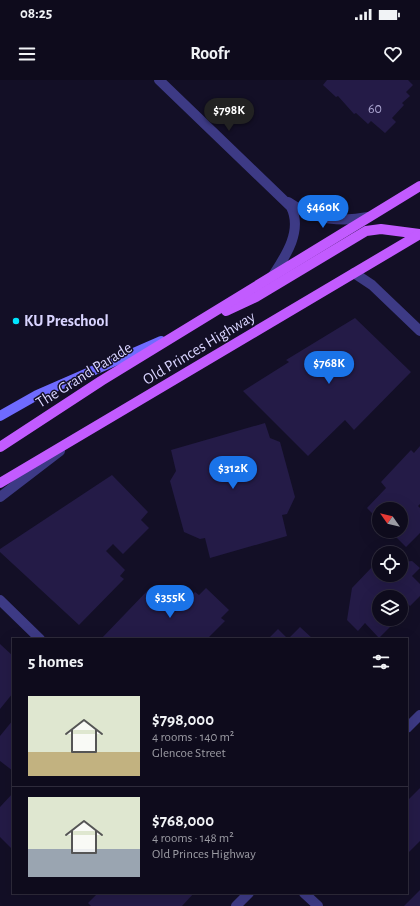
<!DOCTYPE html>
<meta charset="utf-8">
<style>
:root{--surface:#0e0b1c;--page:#1c1929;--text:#f1f3f6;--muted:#9b9ba3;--line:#2e2b3b;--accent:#1a73e8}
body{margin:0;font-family:"Alegreya Sans",sans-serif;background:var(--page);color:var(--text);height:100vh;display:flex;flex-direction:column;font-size:15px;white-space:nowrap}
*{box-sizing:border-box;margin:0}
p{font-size:13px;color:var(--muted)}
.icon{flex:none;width:22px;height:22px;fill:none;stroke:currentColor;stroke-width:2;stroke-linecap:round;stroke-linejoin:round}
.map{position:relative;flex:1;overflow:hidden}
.drawer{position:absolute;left:12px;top:558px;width:396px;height:256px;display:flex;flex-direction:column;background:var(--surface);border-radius:0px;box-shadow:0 4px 16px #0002,0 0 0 1px var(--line)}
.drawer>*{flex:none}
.needle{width:26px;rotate:304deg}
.buttons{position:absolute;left:372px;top:422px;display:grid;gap:8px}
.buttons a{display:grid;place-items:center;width:36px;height:36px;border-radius:50%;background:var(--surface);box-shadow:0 4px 16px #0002,0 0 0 1px var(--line);font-size:20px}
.price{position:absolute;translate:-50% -34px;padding:0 9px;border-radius:14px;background:var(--accent);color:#fff;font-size:13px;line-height:26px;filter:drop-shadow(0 1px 2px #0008)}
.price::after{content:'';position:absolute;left:50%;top:24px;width:12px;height:9px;margin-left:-6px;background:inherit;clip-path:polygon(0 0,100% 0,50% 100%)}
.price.current{background:#222;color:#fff}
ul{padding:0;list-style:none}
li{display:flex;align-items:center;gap:12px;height:100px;padding:0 16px}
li+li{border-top:1px solid var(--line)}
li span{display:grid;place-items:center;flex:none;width:112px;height:80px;border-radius:0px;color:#555}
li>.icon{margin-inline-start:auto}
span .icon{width:48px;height:48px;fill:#fffc;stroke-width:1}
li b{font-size:17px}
h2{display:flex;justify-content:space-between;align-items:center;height:48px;padding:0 16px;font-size:17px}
.status{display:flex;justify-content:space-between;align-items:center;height:28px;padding:0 20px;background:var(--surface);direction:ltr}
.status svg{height:11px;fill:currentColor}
header{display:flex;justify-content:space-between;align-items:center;height:52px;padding:0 16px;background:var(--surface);font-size:18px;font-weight:600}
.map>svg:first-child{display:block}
.building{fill:#241b47}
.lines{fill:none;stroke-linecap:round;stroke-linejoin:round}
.street{stroke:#3d3a85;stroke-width:10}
.secondary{stroke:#6f6bff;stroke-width:10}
.primary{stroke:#c25bff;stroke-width:10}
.poi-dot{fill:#00e5ff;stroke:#130f26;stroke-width:1.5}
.labels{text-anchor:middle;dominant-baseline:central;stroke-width:3;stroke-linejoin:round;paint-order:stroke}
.number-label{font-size:14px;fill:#aca6d1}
.poi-label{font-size:16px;font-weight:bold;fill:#d9d4ff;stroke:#130f26;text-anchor:start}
.street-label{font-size:16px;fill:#d9d4ff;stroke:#130f26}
</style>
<div class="status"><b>08:25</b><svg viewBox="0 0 49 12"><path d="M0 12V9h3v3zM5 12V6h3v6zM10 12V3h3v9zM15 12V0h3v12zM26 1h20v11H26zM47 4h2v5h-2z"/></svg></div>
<header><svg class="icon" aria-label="menu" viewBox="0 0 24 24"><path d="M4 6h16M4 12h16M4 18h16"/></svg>Roofr<svg class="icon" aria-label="heart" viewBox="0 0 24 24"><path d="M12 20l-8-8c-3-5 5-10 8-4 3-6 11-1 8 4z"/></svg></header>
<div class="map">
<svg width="420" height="826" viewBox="0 0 420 826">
<rect width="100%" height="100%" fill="#130f26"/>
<!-- building -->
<g class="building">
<polygon points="327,0 408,0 413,5 406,12 410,16 402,23 404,25 392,38 396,42 385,53 371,41 368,44 356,33 354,34 338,16 336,17 323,5"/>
<polygon points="355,238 411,292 354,350 345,340 308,376 243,311 289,282 286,280"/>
<polygon points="265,343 270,358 280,362 295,417 287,434 282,435 287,456 210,478 205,458 200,459 184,452 170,401 176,391 171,370"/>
<polygon points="420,366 420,424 418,426 420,428 420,453 406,467 390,451 401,451 401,429 379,429 379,440 367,428 386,408 381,402 411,370 414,373"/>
<polygon points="112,395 148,432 141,440 149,448 123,474 113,464 106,471 125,490 120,496 124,499 79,545 0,472 0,469"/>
<polygon points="412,481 420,488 412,496 420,504 420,516 410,526 405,521 401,525 401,517 379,517 379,539 393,539 395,542 379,558 365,543 358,551 347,540 352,508 374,485 379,484 379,495 401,495 401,482"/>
<polygon points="150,508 175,532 195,512 199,515 206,508 229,530 221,538 225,541 207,559 101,559"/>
<polygon points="300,547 313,559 268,559 278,549 288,559"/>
<polygon points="0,564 13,576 13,613 0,629"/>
<polygon points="13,640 13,691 0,681 0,656"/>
<polygon points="420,708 420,761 407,774 407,721"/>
<polygon points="13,713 13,770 0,757 0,727"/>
<polygon points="420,810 420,826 404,826"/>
<polygon points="98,813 194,813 182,826 91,826 88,823"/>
</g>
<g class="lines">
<!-- street -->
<g class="street">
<path d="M159,0L291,127C303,151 285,177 272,197"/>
<path d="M288,122C313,139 339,143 368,137"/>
<polyline points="354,193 372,205 420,251"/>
<polyline points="0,417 60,371"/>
<polyline points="0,520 40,559"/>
<polyline points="407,648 420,635"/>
<polyline points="304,813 318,826"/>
<polyline points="236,826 249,813"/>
</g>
<!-- secondary -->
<polyline class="secondary" points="0,336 37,315 161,261"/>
<!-- primary -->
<g class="primary">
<polyline points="226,231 256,217 366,151 381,149 420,154"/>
<polyline points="0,367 101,301 420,106"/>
<polyline points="0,403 420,154"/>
</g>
</g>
<!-- markers -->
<circle class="poi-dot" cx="16" cy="241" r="4"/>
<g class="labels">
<!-- number labels -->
<g class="number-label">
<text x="375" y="29">60</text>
</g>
<!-- poi labels -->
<g class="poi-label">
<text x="24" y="241">KU Preschool</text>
</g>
<!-- street labels -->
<g class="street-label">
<text transform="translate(199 268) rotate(-31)">Old Princes Highway</text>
<text transform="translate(84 295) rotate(-32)">The Grand Parade</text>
</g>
</g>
</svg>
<div class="buttons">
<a><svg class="needle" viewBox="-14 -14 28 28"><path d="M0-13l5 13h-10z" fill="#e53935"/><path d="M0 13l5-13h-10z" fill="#9b9ba3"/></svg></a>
<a><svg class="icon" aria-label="locate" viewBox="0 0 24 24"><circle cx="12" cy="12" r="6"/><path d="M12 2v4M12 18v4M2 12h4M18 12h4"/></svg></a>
<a><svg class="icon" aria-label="layers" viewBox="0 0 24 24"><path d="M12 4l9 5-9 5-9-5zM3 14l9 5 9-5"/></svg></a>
</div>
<b class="price current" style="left:229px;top:52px">$798K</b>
<b class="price" style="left:323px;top:149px">$460K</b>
<b class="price" style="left:329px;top:305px">$768K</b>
<b class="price" style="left:233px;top:410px">$312K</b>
<b class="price" style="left:170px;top:539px">$355K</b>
<section class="drawer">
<h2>5 homes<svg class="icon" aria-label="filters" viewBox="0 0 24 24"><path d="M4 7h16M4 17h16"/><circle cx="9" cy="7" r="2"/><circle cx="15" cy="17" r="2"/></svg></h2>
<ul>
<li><span style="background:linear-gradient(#dfe7d0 70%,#c2b280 0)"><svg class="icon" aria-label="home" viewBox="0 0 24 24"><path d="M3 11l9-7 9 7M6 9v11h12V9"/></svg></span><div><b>$798,000</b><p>4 rooms · 140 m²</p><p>Glencoe Street</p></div></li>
<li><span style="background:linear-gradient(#dfe7d0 65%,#9aa5b1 0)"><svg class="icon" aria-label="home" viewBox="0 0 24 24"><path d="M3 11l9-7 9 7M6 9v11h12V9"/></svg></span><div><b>$768,000</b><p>4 rooms · 148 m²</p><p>Old Princes Highway</p></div></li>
</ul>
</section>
</div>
